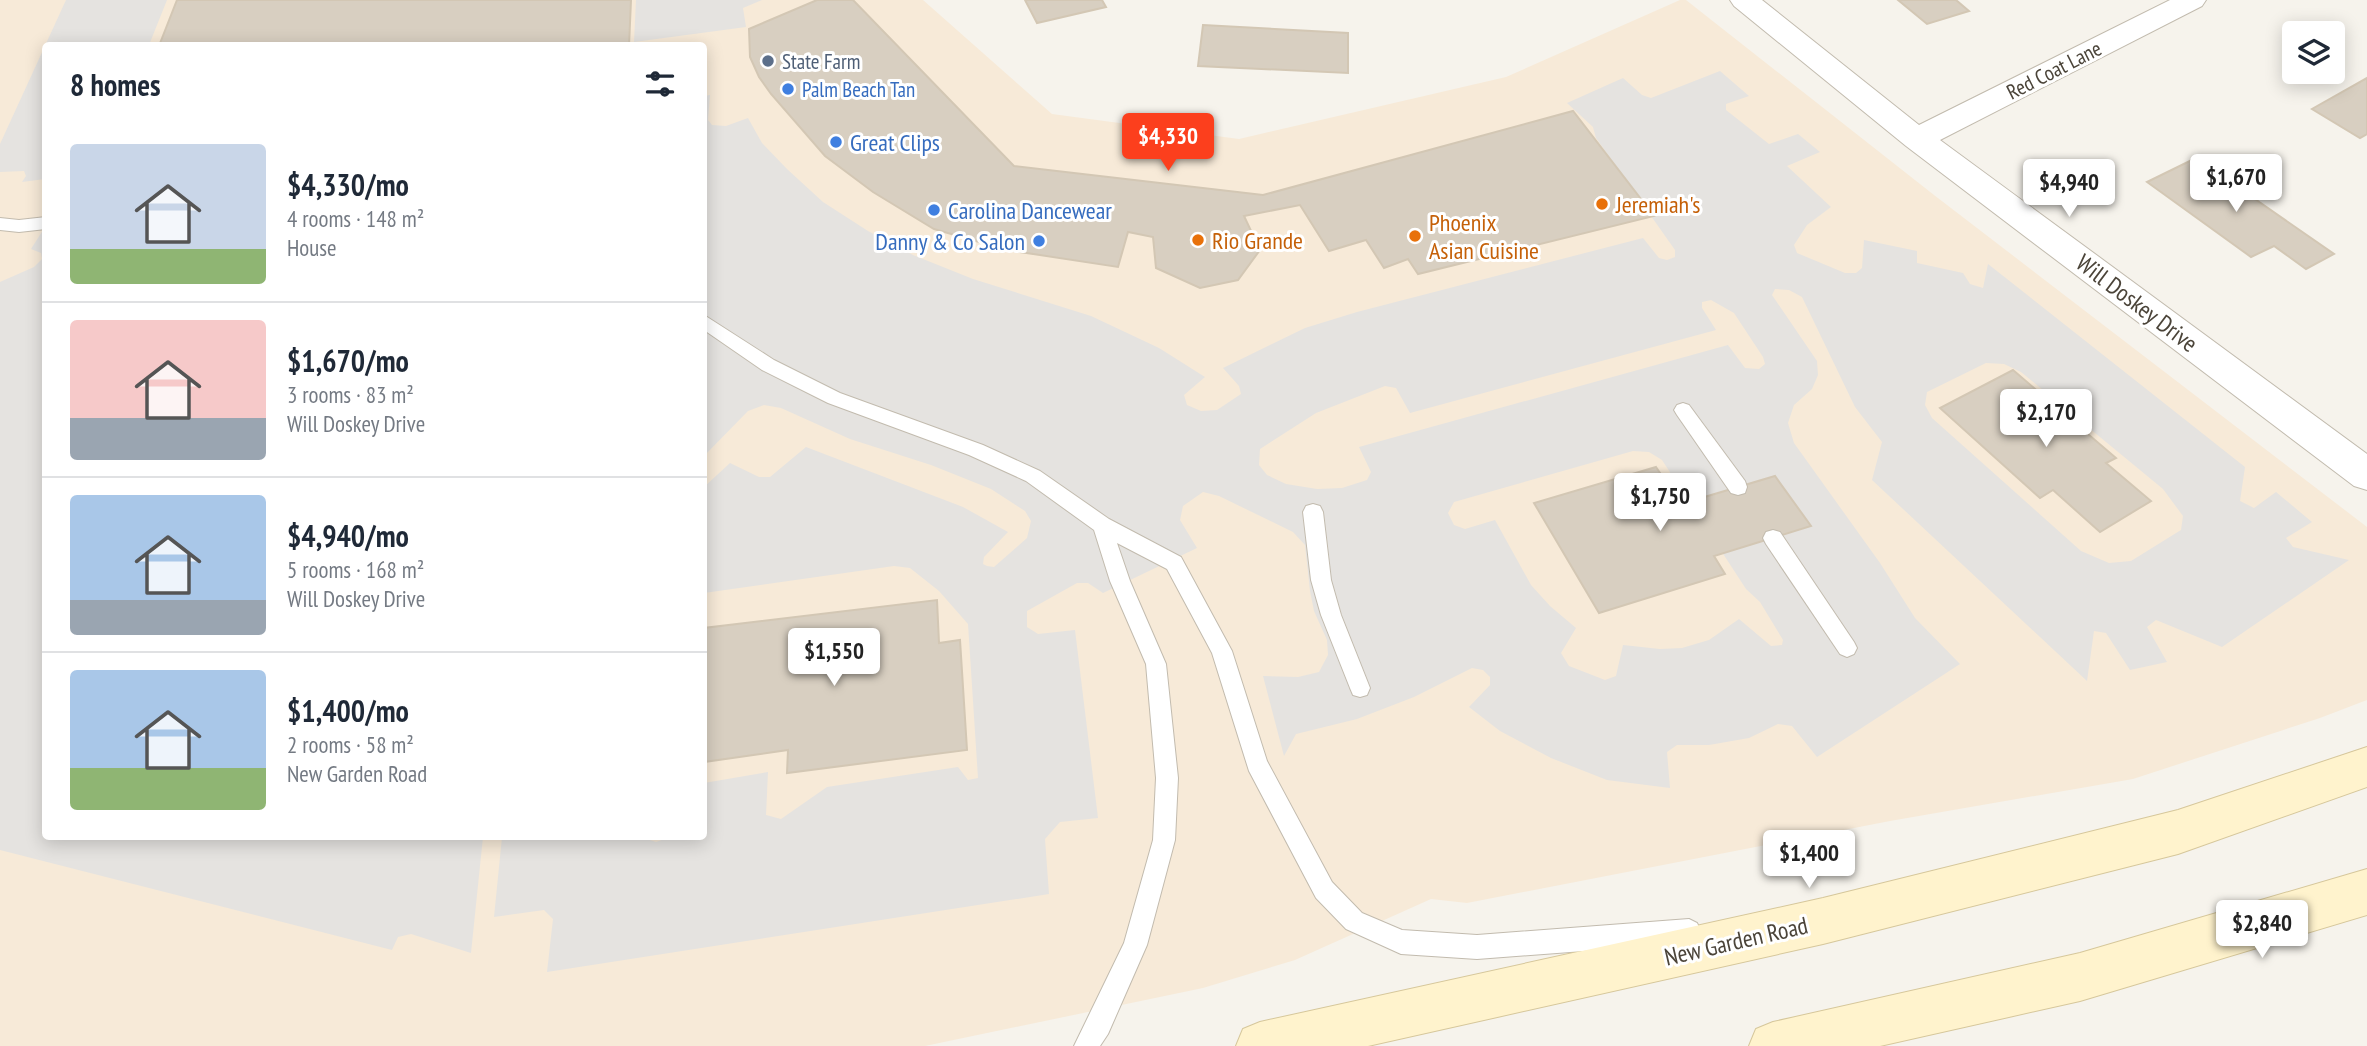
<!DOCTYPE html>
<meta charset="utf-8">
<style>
:root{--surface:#fff;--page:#f2f2f3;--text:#1f2937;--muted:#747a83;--line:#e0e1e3;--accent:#fc3f1d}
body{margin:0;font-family:"PT Sans Narrow",sans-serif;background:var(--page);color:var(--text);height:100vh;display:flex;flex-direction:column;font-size:26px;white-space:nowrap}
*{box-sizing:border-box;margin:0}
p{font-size:23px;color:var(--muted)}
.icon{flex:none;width:38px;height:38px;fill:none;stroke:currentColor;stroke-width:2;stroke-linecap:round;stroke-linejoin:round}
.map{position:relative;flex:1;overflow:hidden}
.drawer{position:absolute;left:42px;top:42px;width:665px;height:798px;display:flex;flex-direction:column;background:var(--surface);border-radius:7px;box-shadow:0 4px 18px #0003}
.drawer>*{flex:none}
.tools{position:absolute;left:2282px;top:21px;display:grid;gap:14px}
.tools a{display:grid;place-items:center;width:63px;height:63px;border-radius:7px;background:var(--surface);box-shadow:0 4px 18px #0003;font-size:35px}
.price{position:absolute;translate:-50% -60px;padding:0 16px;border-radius:7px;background:#fff;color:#222;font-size:23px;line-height:46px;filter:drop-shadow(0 2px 4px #0008)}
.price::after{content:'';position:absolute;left:50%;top:42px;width:21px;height:16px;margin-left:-10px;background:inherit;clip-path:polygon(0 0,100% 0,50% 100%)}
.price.selected{background:var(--accent);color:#fff}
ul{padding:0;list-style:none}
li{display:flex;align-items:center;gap:21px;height:175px;padding:0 28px}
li+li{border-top:2px solid var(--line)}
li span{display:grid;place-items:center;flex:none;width:196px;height:140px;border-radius:7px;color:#555}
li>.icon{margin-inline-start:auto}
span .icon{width:84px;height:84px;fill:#fffc;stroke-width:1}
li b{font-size:30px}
h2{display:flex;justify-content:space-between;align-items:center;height:84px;padding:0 28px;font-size:30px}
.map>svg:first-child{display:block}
.commercial{fill:#f7ead8;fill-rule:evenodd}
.parking{fill:#e5e3e0;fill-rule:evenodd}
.building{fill:#d8cfc1;stroke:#d3c7b4;stroke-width:2}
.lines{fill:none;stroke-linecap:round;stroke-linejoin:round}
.service-casing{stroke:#c2bbae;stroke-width:2}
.minor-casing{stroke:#c2bbae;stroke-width:2}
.secondary-casing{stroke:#d6c79b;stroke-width:2}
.service{fill:#fff;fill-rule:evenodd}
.minor{fill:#fff;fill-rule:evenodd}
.secondary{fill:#fff3cd;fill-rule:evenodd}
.service-dot{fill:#5c6f8a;stroke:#fff;stroke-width:2.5}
.shop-dot{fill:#3f7fe0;stroke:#fff;stroke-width:2.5}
.food-dot{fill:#e8710a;stroke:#fff;stroke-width:2.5}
.labels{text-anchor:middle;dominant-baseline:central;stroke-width:6;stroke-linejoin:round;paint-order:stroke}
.far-service-label{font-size:21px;fill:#4e5e75;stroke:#fff;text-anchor:start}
.far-street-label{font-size:21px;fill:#4b4439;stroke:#fff}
.far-shop-label{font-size:21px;fill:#366cbe;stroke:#fff;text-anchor:start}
.shop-label{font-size:24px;fill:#366cbe;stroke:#fff;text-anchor:start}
.food-label{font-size:24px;fill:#c56008;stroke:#fff;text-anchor:start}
.street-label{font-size:24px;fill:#4b4439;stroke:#fff}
</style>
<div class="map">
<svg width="2367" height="1046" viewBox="0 0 2367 1046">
<rect width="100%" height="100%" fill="#f6f3ec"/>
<!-- commercial -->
<path class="commercial" d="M0,0H923L1052,114L1239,139L1506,77L1680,0H1686L1934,195L2367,527V700L2320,718L2133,779L1890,821L1467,903L1431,899L1295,960L1203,988L925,1046H0ZM46,46H704V836H46Z"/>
<!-- parking -->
<g class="parking">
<polygon points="66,0 167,0 149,45 46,46 45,179 22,182 26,176 24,171 0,172 0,144"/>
<polygon points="636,0 762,0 743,8 746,27 634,42"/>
<path d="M1720,71L1749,96L1726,104V110L1769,144L1798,134L1820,152L1787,166L1831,207L1807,225L1794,245L1797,253L1845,273H1856L1862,268L1864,240L1917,251V263L1963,273L1970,284L1983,288L1988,264L2245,467L2240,501L2254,508L2276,492L2312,522L2286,538L2293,547L2349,560L2222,647L2156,620L2147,627L2167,662L2130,670L2106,633L2094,631L2087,681L1872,480L1882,442L1855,407L1802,297L1789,290L1775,289L1772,295L1817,361L1818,375L1812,389L1794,405L1788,423L1794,443L1880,563L1915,618L1960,664L1817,757L1792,726L1778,724L1749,738L1709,745H1677L1667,752L1670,788L1607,780L1551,758L1500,731L1469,707L1490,685V677L1483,670L1472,668L1414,697L1357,719L1296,734L1284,756L1263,676L1298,677L1319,672L1328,655L1327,640L1314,611L1310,591L1305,545L1293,532L1219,496L1203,492L1183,506L1180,520L1197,548L1103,593L1088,583H1077L1027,611V627L1038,634L1075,630L1098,818L1060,822L1045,839L1049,894L547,972L553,919L544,910L494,917L502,837L638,836L656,842L670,837L704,836V783L768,772L766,815L781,819L827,787L958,767L968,780L978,778L968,624L939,591L910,568L894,566L704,593V487L730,463L759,477H770L806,447L963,507L1008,532L984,557L983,564L987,566L994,567L1027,538L1031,521L1025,511L991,489L931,465L850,439L781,408L764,405L748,411L704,456V96L710,95L708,120L712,125L726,126L748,118L762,143L787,169L823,202L868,231L913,255L973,279L1091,316L1159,348L1205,377L1184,395L1187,405L1201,411L1217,410L1241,394L1239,386L1223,368L1305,328L1357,312L1643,238L1659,258L1667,260L1675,257V250L1596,138L1593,127L1567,103L1623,78L1642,95L1651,98ZM1711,300L1734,313L1763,357L1765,364L1759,369L1745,368L1728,345L1359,447L1371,472L1367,480L1342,488L1317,489L1286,484L1267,475L1259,465L1260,449L1316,413L1385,386L1396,388L1410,413L1716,330L1702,308V302ZM1986,363L2004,364L2021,372L2163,489L2183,516L2181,530L2131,561L2109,563L2081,551L1932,418L1925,405L1927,392ZM1633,451L1649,452L1662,460L1746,589L1760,602L1783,640L1782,645L1771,646L1739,619L1709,640L1682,648L1660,649L1623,645L1616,676L1605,680L1569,666L1561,653L1576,628L1550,606L1531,585L1495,520L1465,529L1454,525L1448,513L1454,502Z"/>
<polygon points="45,227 46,836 483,837 471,953 411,934 398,937 392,950 0,850 0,282 34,267 42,259 41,253 31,249"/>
</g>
<!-- building -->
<g class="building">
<polygon points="177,0 631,0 629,46 159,46"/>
<polygon points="817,0 853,0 1014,166 1263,195 1573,111 1654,216 1418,274 1408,259 1384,268 1366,240 1329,251 1300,205 1244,216 1260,250 1238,280 1200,288 1156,268 1153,237 1128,232 1118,267 1007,250 934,229 873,192 825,156 771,94 759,77 750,57 749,29"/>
<polygon points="1025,0 1102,0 1106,7 1037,23"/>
<polygon points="1898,0 1956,0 1969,11 1927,24"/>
<polygon points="1203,25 1348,33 1348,73 1198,66"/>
<polygon points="2367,78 2367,134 2360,138 2312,109"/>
<polygon points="2196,158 2334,254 2306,269 2274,246 2251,257 2147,182"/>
<polygon points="2013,370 2116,458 2106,463 2151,501 2100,532 2053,490 2040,498 1940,408"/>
<polygon points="1656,467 1681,504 1775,476 1811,526 1714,556 1725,574 1599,613 1534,503"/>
<polygon points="937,600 939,643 960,640 967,750 787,773 788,750 704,762 704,628"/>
</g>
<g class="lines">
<!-- service casing -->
<g class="service-casing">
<g id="service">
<polygon points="46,217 46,229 19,232 0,230 0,218 19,220"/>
<polygon points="704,315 774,360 840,393 983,445 1040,471 1109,519 1181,557 1232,651 1267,761 1332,882 1362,913 1402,930 1477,935 1689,919 1697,923 1701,931 1697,939 1689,943 1477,959 1401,954 1346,929 1316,898 1249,771 1212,653 1167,569 1117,543 1130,581 1166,664 1178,778 1175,840 1147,945 1108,1034 1100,1046 1074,1046 1124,943 1153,840 1156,778 1146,664 1110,581 1094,530 1026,481 969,455 828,403 762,370 704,330"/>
<polygon points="1683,403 1689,405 1745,481 1747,487 1745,493 1738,495 1731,493 1677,415 1674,410 1677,405"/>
<polygon points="1313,504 1320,506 1323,512 1331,580 1341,615 1370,688 1367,695 1360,697 1353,695 1350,688 1321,615 1311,580 1303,512 1306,506"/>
<polygon points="1773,530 1780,532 1854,642 1857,648 1854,654 1847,657 1840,654 1766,544 1763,538 1766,532"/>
</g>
</g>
<!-- minor casing -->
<g class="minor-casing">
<polygon id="minor" points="1730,0 1762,0 1919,125 2170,0 2206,0 2202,6 1940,140 2367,454 2367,490 2354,486 1906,146 1734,6"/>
</g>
<!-- secondary casing -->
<g class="secondary-casing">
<g id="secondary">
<polygon points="2367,747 2367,787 2178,854 1823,944 1368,1046 1236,1046 1243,1029 1260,1022 1823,898 2178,810"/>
<polygon points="2367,869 2367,915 2080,1001 1880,1046 1749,1046 1756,1029 1773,1022 2080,953"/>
</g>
</g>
<!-- service -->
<use href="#service" class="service"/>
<!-- minor -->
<use href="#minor" class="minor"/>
<!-- secondary -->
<use href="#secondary" class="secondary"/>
</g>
<!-- markers -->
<circle class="service-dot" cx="768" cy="61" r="7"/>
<g class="shop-dot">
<circle cx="788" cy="89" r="7"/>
<circle cx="836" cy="142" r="7"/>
<circle cx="934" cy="210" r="7"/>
<circle cx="1039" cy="241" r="7"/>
</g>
<g class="food-dot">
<circle cx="1602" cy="204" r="7"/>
<circle cx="1415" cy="236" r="7"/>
<circle cx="1198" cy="240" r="7"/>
</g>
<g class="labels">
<!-- far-service labels -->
<g class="far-service-label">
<text x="782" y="61">State Farm</text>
</g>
<!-- far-street labels -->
<g class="far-street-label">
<text transform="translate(2054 70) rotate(-27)">Red Coat Lane</text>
</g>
<!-- far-shop labels -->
<g class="far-shop-label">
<text x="802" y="89">Palm Beach Tan</text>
</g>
<!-- shop labels -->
<g class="shop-label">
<text x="850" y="142">Great Clips</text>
<text x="948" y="210">Carolina Dancewear</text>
<text x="1025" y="241" text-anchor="end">Danny &amp; Co Salon</text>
</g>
<!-- food labels -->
<g class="food-label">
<text x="1616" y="204">Jeremiah's</text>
<text x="1429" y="222">Phoenix<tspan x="1429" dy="28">Asian Cuisine</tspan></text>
<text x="1212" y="240">Rio Grande</text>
</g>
<!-- street labels -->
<g class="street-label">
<text transform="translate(2137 303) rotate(37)">Will Doskey Drive</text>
<text transform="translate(1736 941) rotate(-13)">New Garden Road</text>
</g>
</g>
</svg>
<div class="tools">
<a><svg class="icon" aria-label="layers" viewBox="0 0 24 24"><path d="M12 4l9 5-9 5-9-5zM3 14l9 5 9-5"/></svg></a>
</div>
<b class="price selected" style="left:1168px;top:173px">$4,330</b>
<b class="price" style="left:2236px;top:214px">$1,670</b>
<b class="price" style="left:2069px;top:219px">$4,940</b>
<b class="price" style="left:2046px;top:449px">$2,170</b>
<b class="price" style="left:1660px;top:533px">$1,750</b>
<b class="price" style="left:834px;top:688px">$1,550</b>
<b class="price" style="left:1809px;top:890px">$1,400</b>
<b class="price" style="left:2262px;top:960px">$2,840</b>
<section class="drawer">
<h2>8 homes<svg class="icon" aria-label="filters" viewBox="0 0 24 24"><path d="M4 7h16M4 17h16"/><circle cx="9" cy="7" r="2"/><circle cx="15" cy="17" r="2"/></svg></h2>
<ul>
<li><span style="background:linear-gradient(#c9d6e8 75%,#8fb573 0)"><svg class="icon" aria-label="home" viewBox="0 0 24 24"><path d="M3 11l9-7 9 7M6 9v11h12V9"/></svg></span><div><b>$4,330/mo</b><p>4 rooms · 148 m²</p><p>House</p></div></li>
<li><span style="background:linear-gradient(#f6c9c9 70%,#9aa5b1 0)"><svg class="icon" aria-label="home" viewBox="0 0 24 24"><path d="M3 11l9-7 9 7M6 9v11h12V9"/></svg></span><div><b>$1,670/mo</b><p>3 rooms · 83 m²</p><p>Will Doskey Drive</p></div></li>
<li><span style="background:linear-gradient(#a9c7e8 75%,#9aa5b1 0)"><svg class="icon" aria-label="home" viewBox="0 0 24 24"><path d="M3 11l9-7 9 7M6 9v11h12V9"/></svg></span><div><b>$4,940/mo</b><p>5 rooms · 168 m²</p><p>Will Doskey Drive</p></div></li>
<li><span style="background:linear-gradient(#a9c7e8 70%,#8fb573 0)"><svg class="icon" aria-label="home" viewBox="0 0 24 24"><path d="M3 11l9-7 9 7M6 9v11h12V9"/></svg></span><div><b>$1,400/mo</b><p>2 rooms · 58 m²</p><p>New Garden Road</p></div></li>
</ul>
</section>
</div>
